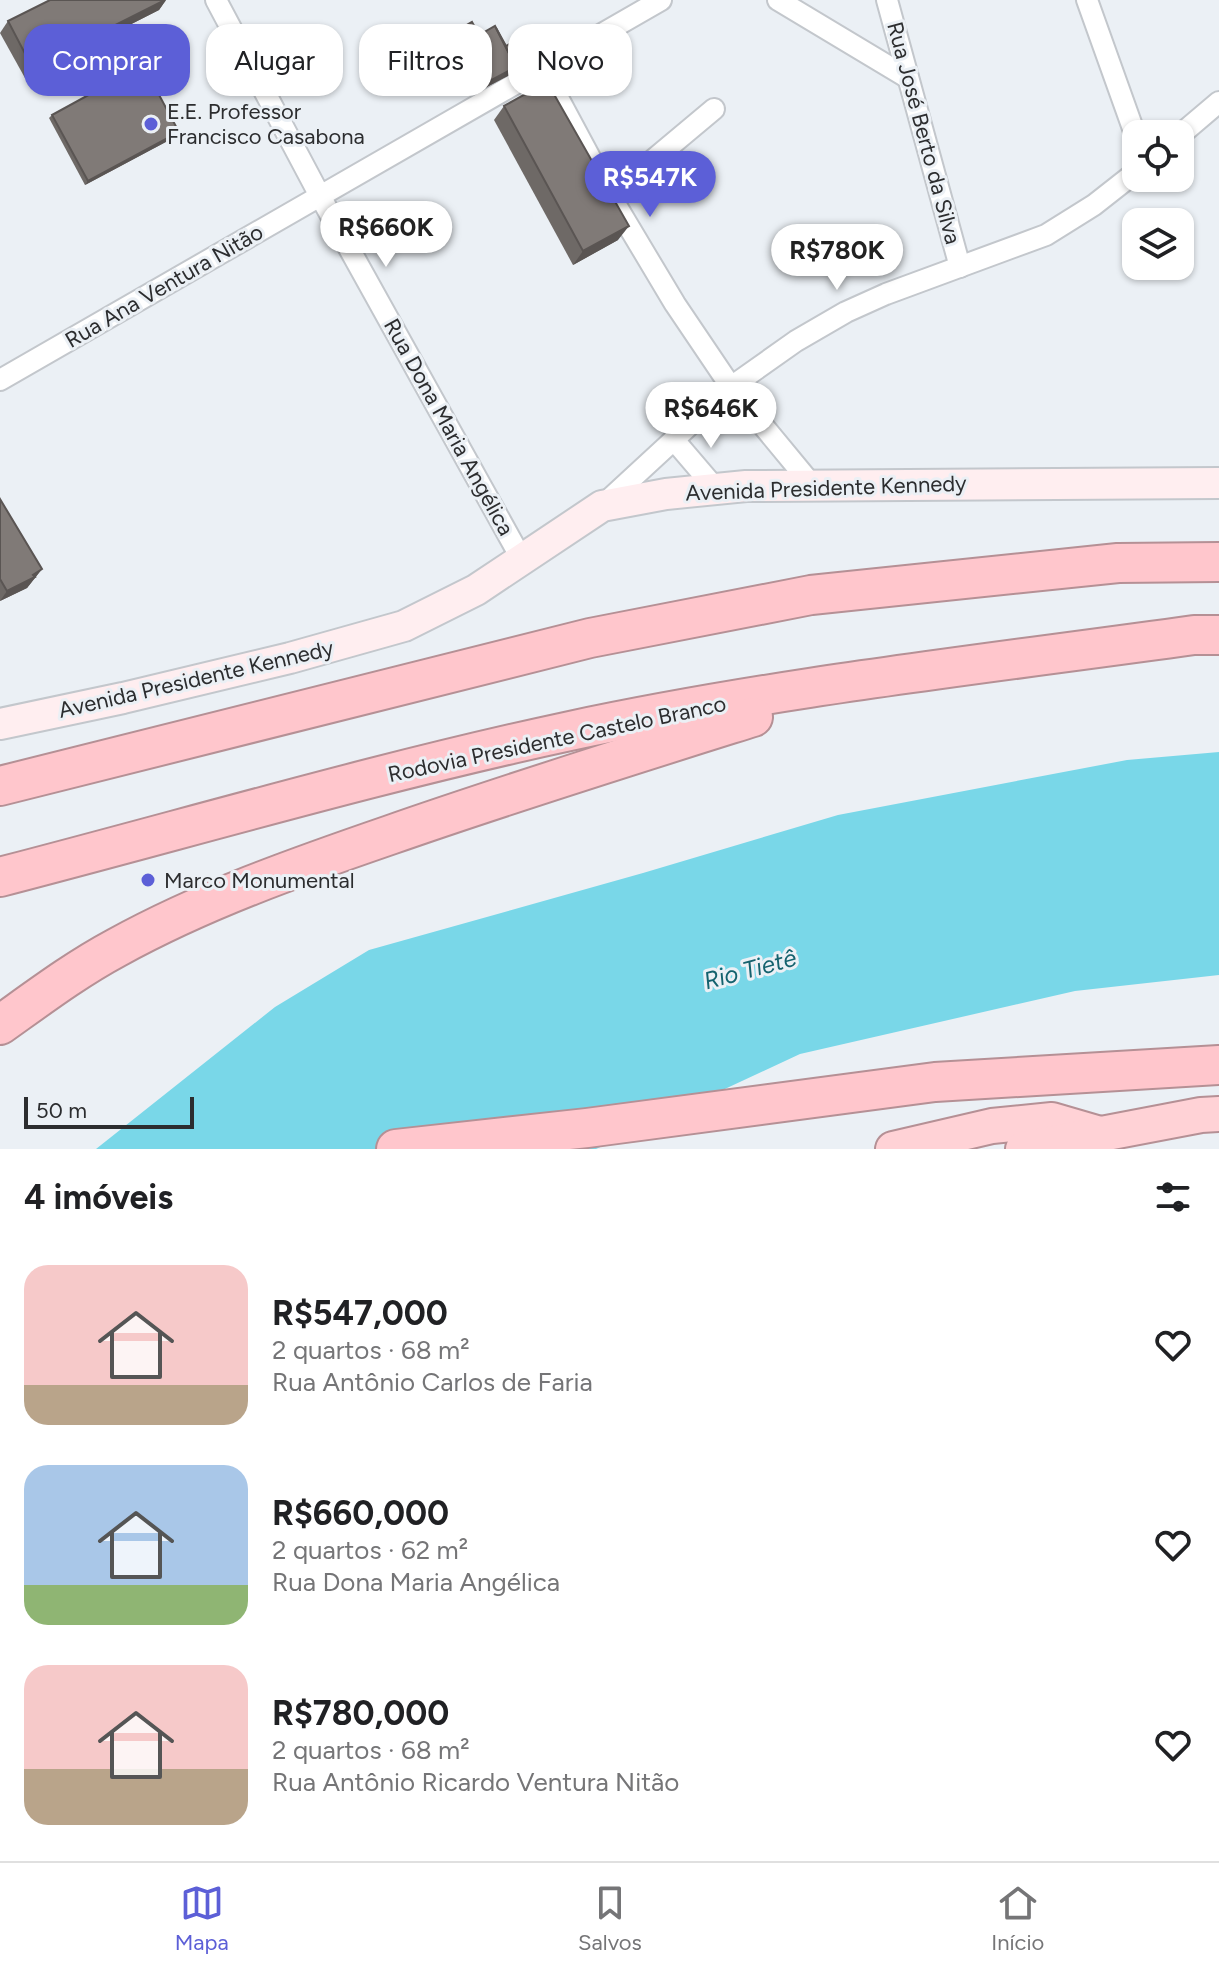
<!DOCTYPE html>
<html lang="pt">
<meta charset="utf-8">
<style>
:root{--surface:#fff;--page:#f6f6f6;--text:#202124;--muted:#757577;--line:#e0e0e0;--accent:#5c5fd7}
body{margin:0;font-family:Figtree,sans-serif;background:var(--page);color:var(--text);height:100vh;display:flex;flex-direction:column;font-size:30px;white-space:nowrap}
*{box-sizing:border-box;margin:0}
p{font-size:26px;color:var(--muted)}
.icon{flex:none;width:44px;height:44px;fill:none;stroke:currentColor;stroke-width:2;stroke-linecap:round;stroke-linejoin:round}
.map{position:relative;height:1149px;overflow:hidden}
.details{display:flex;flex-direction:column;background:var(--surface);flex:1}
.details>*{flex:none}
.guide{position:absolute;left:24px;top:24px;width:800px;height:72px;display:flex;gap:16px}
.fabs{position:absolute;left:1122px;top:120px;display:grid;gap:16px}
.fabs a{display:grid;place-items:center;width:72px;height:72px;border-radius:16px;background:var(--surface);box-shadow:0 2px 6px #0004;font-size:40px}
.scale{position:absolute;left:24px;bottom:20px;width:170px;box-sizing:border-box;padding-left:8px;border:4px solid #2c2d2f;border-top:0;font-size:22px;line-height:28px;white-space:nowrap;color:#2c2d2f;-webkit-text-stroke:6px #ebf0f5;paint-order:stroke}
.price{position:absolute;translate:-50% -68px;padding:0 18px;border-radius:28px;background:#fff;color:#222;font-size:26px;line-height:52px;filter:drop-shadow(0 2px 4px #0008)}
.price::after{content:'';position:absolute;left:50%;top:48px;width:24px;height:18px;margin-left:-12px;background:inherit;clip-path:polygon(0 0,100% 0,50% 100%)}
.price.on{background:var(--accent);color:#fff}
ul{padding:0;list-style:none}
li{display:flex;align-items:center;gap:24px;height:200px;padding:0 24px}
li span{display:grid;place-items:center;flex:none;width:224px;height:160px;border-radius:24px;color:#555}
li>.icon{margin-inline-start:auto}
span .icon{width:96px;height:96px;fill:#fffc;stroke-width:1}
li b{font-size:34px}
h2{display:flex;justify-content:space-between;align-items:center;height:96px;padding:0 24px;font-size:34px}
.chip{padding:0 28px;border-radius:24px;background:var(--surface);box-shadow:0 2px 6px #0004;font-size:28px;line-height:72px}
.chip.on{background:var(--accent);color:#fff}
.dock{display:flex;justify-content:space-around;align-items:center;height:112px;border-top:2px solid var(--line);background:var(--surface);font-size:22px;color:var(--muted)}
.dock a{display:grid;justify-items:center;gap:4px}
.dock .on{color:var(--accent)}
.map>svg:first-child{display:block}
.water{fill:#79d7e8}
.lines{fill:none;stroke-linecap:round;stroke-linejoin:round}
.minor-casing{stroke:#c3c7cc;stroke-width:24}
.secondary-casing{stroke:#c3c7cc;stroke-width:34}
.trunk-casing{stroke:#b59095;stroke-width:38}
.motorway-casing{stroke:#b59095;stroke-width:42}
.minor{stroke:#fff;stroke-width:20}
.secondary{stroke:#ffeef0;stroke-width:30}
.trunk{stroke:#ffd2d6;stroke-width:34}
.motorway{stroke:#ffc6cc;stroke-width:38}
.wall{fill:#6e6966}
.shaded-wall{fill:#5a5553}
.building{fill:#807a77;stroke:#5a5553;stroke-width:2}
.poi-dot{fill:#5c5fd7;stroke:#ebf0f5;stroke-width:3}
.labels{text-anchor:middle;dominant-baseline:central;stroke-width:6;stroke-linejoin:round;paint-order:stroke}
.poi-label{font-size:22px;fill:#2c2d2f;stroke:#ebf0f5;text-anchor:start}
.street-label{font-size:22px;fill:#2c2d2f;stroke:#ebf0f5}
.water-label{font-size:24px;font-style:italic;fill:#14626e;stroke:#ebf0f5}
</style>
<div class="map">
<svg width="1219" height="1149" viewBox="0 0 1219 1149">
<rect width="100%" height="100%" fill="#ebf0f5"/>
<!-- water -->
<polygon class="water" points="1219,752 1219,975 1075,991 800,1054 596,1149 96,1149 275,1007 369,950 643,873 838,815 1127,760"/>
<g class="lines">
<!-- minor casing -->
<g class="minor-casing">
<g id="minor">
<polyline points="216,0 320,196 521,558"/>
<polyline points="778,0 908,78"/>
<polyline points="887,0 960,267"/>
<polyline points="1087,0 1136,137"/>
<polyline points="542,68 595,167"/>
<polyline points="1180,135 1219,102"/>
<polyline points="610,196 714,109"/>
<polyline points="614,202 675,304 731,387 812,485"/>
<polyline points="0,380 661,0"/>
<polyline points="674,440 715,488"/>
<polyline points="603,505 731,387 796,341 846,312 886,294 1046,235 1094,205 1136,172"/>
</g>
</g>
<!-- secondary casing -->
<g class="secondary-casing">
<polyline id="secondary" points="0,724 123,698 290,658 404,626 476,590 602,506 666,494 746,486 1219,483"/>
</g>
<!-- trunk casing -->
<g class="trunk-casing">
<g id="trunk">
<polyline points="893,1149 992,1126 1052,1120 1100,1134"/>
<polyline points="1023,1149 1201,1115 1219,1114"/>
</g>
</g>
<!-- motorway casing -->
<g class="motorway-casing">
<g id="motorway">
<polyline points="0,786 590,638 811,595 1118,563 1219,562"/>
<path d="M0,877C189,828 379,772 570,731C776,687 986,664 1194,635H1219"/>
<path d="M0,1025C38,998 75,970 116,948C203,900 297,867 390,835C510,793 632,755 753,717"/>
<polyline points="396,1149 587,1128 935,1082 1219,1065"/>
</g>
</g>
<!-- minor -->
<use href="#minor" class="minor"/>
<!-- secondary -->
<use href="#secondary" class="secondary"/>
<!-- trunk -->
<use href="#trunk" class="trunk"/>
<!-- motorway -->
<use href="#motorway" class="motorway"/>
</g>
<!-- wall -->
<g class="wall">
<polygon points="166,0 159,10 25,78 0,33 8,21"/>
<polygon points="460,29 479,35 506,46 521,69 483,89 455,37"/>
<polygon points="504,106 618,240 573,265 494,120"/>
<polygon points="52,115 179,132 177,136 85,185 49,118"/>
<polygon points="0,499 42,569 27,588 0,601"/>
</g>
<!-- shaded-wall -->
<g class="shaded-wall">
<polygon points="166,0 159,10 25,78 32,67"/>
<polygon points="524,65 521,69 483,89 488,82 516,67"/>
<polygon points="179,132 177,136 85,185 88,181"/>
<polygon points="629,226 618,240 573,265 583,251"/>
<polygon points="42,569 27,588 0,601 7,591"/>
</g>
<!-- building -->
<g class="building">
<polygon points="50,0 165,0 32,67 8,21"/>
<polygon points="472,22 479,35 495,26 516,67 488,82 460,29"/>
<polygon points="496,28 506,46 513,42 524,65 514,71 516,67"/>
<polygon points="143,65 179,132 88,181 52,115"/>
<polygon points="547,82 629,226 583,251 504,106"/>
<polygon points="0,499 42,569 33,575 35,577 7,591 0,579"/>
</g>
<!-- markers -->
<g class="poi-dot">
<circle cx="151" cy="124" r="8"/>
<circle cx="148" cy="880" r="8"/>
</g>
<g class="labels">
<!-- poi labels -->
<g class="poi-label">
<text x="167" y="111">E.E. Professor<tspan x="167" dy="25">Francisco Casabona</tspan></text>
<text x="164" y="880">Marco Monumental</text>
</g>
<!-- street labels -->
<g class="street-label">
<text transform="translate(924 133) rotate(75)">Rua José Berto da Silva</text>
<text transform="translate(164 286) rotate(-30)">Rua Ana Ventura Nitão</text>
<text transform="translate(449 427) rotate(61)">Rua Dona Maria Angélica</text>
<text transform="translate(826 488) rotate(-2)">Avenida Presidente Kennedy</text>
<text transform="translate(196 679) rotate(-13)">Avenida Presidente Kennedy</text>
<text transform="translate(557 739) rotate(-12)">Rodovia Presidente Castelo Branco</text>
</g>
<!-- water labels -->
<g class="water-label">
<text transform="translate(750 969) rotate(-15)">Rio Tietê</text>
</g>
</g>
</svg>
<div class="fabs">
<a><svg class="icon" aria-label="locate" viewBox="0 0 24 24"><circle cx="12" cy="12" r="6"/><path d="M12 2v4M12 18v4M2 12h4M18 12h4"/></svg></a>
<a><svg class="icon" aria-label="layers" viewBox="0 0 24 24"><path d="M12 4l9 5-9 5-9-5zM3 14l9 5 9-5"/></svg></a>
</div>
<div class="scale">50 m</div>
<b class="price on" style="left:650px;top:219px">R$547K</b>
<b class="price" style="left:386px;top:269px">R$660K</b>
<b class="price" style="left:837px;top:292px">R$780K</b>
<b class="price" style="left:711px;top:450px">R$646K</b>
<div class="guide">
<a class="chip on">Comprar</a>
<a class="chip">Alugar</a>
<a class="chip">Filtros</a>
<a class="chip">Novo</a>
</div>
</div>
<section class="details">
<h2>4 imóveis<svg class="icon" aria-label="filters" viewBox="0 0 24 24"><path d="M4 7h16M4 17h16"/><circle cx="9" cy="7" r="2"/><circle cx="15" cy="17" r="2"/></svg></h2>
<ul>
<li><span style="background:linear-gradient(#f6c9c9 75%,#b9a48a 0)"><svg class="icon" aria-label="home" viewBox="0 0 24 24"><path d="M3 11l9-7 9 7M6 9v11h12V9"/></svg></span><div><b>R$547,000</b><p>2 quartos · 68 m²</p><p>Rua Antônio Carlos de Faria</p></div><svg class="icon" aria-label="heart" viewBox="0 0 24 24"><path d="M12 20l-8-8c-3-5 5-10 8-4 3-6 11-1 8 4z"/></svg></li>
<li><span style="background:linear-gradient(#a9c7e8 75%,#8fb573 0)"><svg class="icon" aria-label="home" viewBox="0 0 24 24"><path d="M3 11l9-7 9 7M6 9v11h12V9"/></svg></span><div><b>R$660,000</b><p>2 quartos · 62 m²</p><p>Rua Dona Maria Angélica</p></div><svg class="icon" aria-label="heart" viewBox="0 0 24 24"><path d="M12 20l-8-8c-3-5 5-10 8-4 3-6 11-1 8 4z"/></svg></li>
<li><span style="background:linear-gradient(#f6c9c9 65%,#b9a48a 0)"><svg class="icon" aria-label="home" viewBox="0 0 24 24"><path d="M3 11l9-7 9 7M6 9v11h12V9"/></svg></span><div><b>R$780,000</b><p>2 quartos · 68 m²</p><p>Rua Antônio Ricardo Ventura Nitão</p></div><svg class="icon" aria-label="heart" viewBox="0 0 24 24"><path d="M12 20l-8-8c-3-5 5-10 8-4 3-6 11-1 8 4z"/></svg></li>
</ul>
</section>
<nav class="dock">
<a class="on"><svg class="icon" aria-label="map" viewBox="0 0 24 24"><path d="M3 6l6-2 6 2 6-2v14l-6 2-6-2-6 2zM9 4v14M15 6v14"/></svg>Mapa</a>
<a><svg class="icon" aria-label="saved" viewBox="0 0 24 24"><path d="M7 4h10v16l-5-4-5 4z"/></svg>Salvos</a>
<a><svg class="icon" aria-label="home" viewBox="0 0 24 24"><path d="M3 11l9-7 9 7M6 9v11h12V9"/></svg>Início</a>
</nav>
